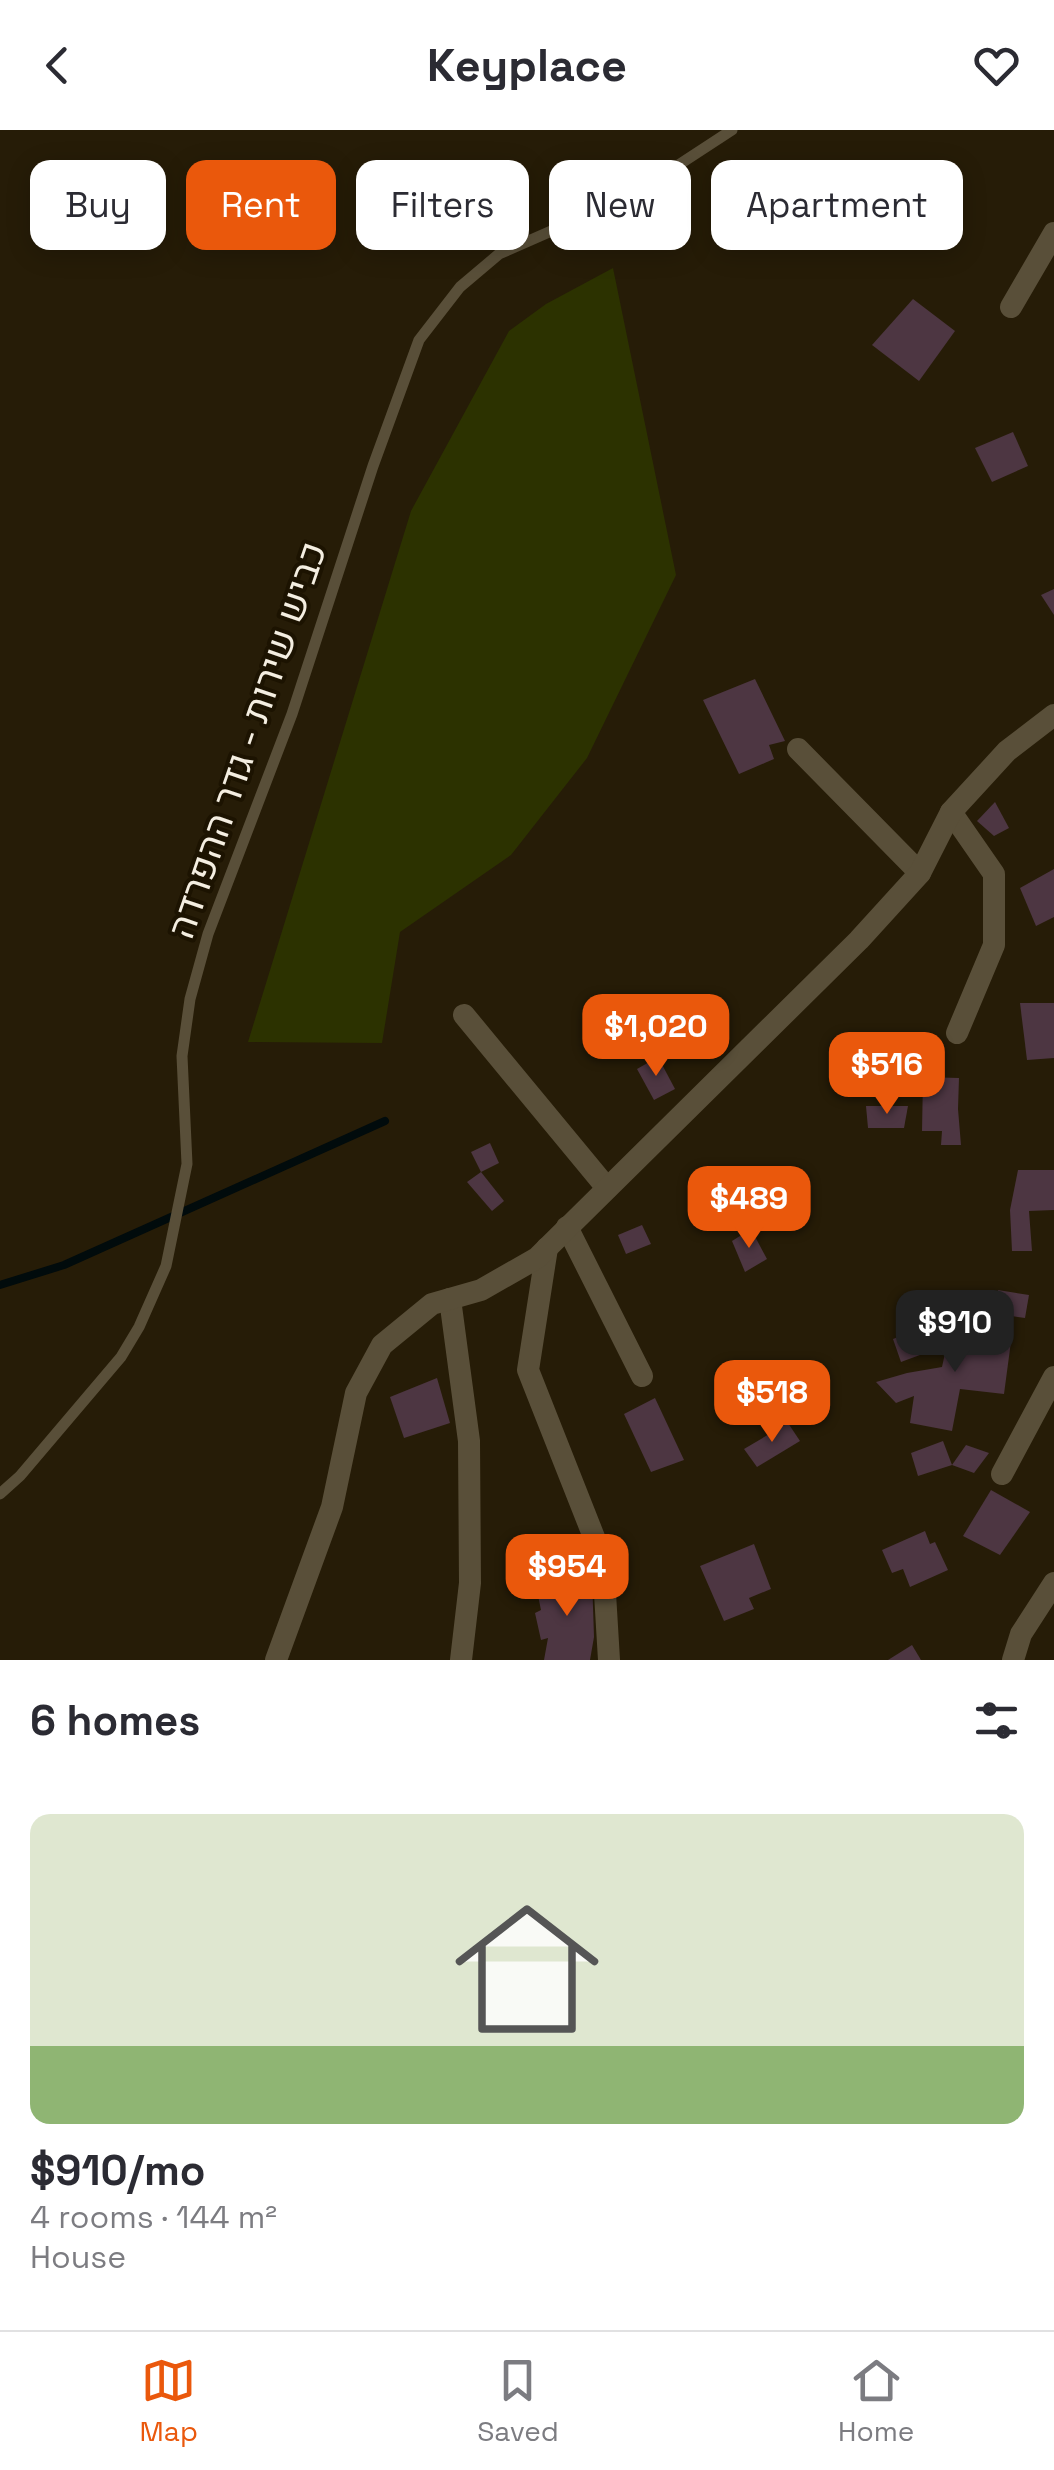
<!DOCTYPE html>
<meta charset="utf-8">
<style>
:root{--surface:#fff;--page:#f2f2f3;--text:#2b2b33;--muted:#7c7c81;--line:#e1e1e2;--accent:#ea580c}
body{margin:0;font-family:"Space Grotesk",Heebo,sans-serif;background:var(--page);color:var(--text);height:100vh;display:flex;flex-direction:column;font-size:38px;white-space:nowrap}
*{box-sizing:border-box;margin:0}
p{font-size:32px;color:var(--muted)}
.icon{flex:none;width:55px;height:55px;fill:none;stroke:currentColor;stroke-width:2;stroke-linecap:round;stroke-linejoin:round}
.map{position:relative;height:1530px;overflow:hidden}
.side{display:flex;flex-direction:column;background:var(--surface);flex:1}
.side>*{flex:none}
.hud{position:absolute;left:30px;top:30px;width:995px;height:90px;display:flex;gap:20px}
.price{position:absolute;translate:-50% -85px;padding:0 22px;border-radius:20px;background:var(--accent);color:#fff;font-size:32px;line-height:65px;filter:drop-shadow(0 2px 5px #0008)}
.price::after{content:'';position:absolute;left:50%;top:60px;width:30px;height:22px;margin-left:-15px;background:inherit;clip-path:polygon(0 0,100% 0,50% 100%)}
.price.selected{background:#222;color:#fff}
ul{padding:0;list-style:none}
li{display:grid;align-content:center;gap:20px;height:530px;padding:0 30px}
li span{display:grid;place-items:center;height:310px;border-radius:20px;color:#555}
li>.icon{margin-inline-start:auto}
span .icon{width:180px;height:180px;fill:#fffc;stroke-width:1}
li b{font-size:42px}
h2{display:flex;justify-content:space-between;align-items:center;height:120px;padding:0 30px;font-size:42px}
.pill{padding:0 35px;border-radius:20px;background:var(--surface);box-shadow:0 5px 25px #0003;font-size:35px;line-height:90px}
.pill.selected{background:var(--accent);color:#fff}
header{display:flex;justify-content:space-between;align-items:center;height:130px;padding:0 30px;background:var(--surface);font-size:45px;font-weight:700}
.tabs{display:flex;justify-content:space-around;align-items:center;height:140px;border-top:2px solid var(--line);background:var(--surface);font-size:28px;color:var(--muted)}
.tabs a{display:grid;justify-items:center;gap:5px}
.tabs .selected{color:var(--accent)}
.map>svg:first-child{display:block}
.green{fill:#2c3200}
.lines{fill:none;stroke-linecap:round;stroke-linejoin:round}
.stream{stroke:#010b0c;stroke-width:8}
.building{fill:#4d3642}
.service{stroke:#594f39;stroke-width:11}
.minor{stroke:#594f39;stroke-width:22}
.labels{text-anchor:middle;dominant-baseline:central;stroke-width:8;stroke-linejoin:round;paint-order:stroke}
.street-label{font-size:38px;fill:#f4eee1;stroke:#1c1301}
</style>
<header><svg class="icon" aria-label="back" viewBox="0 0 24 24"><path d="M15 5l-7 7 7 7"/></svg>Keyplace<svg class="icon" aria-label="heart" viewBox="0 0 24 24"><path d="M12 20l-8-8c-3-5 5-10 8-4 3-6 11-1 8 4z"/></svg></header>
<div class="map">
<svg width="1054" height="1530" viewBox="0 0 1054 1530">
<rect width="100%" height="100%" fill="#261c07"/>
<!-- green -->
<polygon class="green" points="613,138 676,445 587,628 511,725 400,802 382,913 248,912 411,381 509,201 546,174"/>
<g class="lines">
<!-- stream -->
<polyline class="stream" points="0,1155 64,1135 385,991"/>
</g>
<!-- building -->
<g class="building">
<polygon points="913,169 955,201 919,251 872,215"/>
<polygon points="1013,302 1028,336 992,352 975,318"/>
<polygon points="1054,459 1054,485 1041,465"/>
<polygon points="755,549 785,611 769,615 774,629 739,644 703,570"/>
<polygon points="995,672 1009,698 994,706 977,691"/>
<polygon points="1054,739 1054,787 1036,796 1020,758"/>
<polygon points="1020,873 1054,873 1054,928 1027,930"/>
<polygon points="658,927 675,959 654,970 637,939"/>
<polygon points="923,947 959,948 958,979 961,1015 941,1015 942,1001 922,1001"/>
<polygon points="866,976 908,976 904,998 868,998"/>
<polygon points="490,1013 499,1033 481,1042 471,1022"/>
<polygon points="1018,1040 1054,1040 1054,1080 1029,1081 1032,1121 1012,1121 1010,1080"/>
<polygon points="481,1042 504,1071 492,1081 467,1052"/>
<polygon points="642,1095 651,1114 626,1124 618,1105"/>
<polygon points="751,1099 767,1129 745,1142 732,1111"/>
<polygon points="998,1160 1029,1165 1025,1188 998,1184"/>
<polygon points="963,1185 1012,1204 1004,1264 960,1259 952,1301 910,1293 914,1266 896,1273 876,1252 907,1243 942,1237 947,1214 960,1216"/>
<polygon points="921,1198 928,1222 901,1232 893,1209"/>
<polygon points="437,1248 450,1293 404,1308 390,1267"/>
<polygon points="655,1268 684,1330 651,1342 624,1284"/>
<polygon points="788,1293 800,1311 757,1337 744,1319"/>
<polygon points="943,1311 952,1335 918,1346 911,1323"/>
<polygon points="966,1315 989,1323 974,1343 952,1335"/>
<polygon points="991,1360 1030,1382 1000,1425 963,1406"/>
<polygon points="925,1401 930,1414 935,1412 948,1440 910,1457 903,1439 892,1443 882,1420"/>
<polygon points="754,1414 771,1459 749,1468 754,1479 724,1491 700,1436"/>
<polygon points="592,1447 594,1507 590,1530 544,1530 548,1508 541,1510 535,1483 541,1480 536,1456"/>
<polygon points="912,1515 921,1530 888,1530"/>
</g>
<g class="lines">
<!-- service -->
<polyline class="service" points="0,1364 20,1346 121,1227 139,1197 166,1136 187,1034 182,926 190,869 208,804 292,584 373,336 419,210 460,157 499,124 631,66 732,0"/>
<!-- minor -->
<g class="minor">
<polyline points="1011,177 1054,103"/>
<polyline points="798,619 920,743"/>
<polyline points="951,682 994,744 994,815 957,903"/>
<polyline points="464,885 607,1058"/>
<polyline points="567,1097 642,1246"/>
<polyline points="547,1118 528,1240 603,1430 609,1530"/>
<polyline points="450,1169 469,1311 470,1453 461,1530"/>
<polyline points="1002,1344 1054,1247"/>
<polyline points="276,1530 332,1377 356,1263 382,1215 432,1174 481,1160 537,1128 859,810 920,743 951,682 1007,621 1054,585"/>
<polyline points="1013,1530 1021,1504 1054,1453"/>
</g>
</g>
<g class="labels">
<!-- street labels -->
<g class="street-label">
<text transform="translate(247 610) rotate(-71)">כביש שירות - גדר ההפרדה</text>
</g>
</g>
</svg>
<b class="price" style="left:656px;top:949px">$1,020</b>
<b class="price" style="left:887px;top:987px">$516</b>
<b class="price" style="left:749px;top:1121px">$489</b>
<b class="price selected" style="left:955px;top:1245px">$910</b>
<b class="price" style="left:772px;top:1315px">$518</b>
<b class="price" style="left:567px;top:1489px">$954</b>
<div class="hud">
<a class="pill">Buy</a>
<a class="pill selected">Rent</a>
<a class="pill">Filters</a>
<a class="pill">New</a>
<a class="pill">Apartment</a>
</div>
</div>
<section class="side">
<h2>6 homes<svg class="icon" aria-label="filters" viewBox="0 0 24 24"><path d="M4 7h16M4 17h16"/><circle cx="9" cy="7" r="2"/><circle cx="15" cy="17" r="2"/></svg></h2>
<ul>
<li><span style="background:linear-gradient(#dfe7d0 75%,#8fb573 0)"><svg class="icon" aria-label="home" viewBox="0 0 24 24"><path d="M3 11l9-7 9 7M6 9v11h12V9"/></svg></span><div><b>$910/mo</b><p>4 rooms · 144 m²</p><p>House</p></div></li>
</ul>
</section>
<nav class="tabs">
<a class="selected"><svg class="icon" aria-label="map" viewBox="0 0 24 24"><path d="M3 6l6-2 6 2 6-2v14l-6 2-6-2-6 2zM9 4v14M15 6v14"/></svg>Map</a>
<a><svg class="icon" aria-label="saved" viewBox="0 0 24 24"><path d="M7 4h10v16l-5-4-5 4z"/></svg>Saved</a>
<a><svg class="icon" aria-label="home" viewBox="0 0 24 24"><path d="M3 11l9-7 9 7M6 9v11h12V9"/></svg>Home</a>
</nav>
